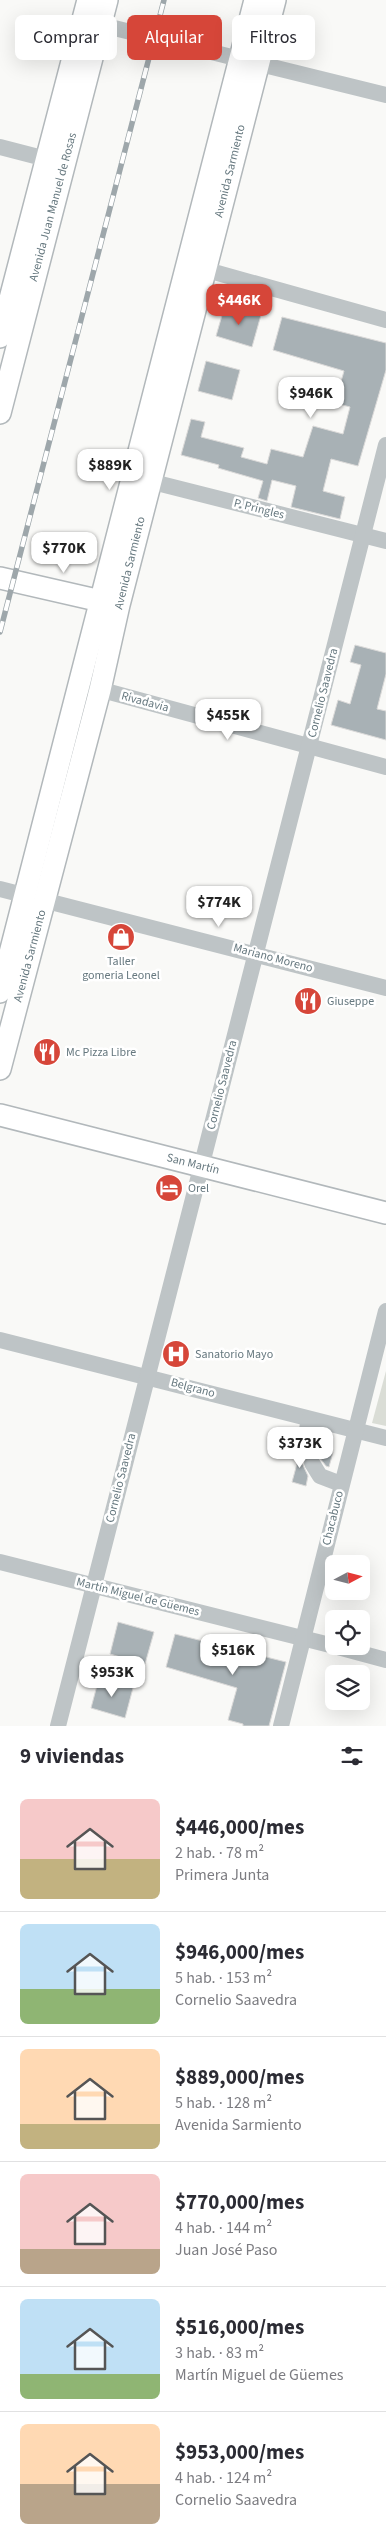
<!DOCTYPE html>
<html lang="es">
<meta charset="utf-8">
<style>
:root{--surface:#fff;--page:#f7f7f7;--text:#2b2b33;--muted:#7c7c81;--line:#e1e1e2;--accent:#d64639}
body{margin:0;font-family:"Source Sans 3",sans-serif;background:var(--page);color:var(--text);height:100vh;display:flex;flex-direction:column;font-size:19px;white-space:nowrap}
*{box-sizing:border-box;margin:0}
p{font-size:16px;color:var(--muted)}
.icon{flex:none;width:28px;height:28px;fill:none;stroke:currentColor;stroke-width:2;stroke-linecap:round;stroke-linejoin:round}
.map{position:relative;height:1726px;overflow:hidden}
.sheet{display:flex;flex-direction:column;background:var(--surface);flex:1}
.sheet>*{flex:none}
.guide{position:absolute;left:15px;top:15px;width:356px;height:45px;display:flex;gap:10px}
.needle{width:32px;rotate:83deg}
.controls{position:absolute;left:325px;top:1555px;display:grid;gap:10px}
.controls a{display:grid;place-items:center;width:45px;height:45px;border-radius:8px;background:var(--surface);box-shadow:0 5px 20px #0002;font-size:25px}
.price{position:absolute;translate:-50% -42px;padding:0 11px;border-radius:10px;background:#fff;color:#222;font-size:16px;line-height:32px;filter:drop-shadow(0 1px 2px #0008)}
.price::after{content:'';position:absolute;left:50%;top:30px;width:15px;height:11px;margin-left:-8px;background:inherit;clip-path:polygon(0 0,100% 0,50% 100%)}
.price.on{background:var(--accent);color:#fff}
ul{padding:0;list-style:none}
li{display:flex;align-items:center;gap:15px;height:125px;padding:0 20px}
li+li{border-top:1px solid var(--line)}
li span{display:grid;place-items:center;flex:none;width:140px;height:100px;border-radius:8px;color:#555}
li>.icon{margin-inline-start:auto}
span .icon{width:60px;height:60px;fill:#fffc;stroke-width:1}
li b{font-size:21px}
h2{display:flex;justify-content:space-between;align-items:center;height:60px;padding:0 20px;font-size:21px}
.chip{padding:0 18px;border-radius:8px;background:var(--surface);box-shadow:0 5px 20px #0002;font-size:18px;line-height:45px}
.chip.on{background:var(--accent);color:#fff}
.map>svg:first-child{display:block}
.green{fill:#daddd6}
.building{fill:#a8b1b5;stroke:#dbdad9}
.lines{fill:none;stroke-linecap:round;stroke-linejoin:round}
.major-casing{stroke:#b2b8bb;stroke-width:24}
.minor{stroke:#bec4c6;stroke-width:16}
.major{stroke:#fff;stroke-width:21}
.rail-casing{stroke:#9ea7ab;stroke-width:5.5}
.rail{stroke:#fff;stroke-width:4;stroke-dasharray:11;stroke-linecap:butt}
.labels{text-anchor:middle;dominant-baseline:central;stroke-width:5;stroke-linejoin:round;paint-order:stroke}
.street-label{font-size:12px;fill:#66787f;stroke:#fff}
.poi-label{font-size:12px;fill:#66787f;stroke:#fff;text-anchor:start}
</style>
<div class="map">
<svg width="386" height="1726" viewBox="0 0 386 1726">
<rect width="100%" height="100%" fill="#f9f9f7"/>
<!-- green -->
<polygon class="green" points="386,1371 386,1426 372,1423"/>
<!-- building -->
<g class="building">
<polygon points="225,305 261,315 252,347 216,336"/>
<polygon points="282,317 386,343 386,370 358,466 331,459 323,491 345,497 340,519 291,507 296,486 272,480 267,501 258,498 263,481 218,468 219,465 181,455 191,419 205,422 201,437 244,448 241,457 267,464 271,449 303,457 313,426 343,434 350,407 335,403 344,371 273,350"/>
<polygon points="206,361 240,370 232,400 198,391"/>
<polygon points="355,645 386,653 386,674 377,709 386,711 386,740 331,725 338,700 350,704 361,665 350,662"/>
<polygon points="294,1446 298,1453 307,1455 302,1463 308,1476 306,1486 292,1482 298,1460 291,1458"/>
<polygon points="314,1447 333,1452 329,1467 326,1466 317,1454 308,1454"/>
<polygon points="118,1622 154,1632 145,1664 110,1654"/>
<polygon points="175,1634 286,1662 269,1726 243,1726 243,1724 228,1720 237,1688 166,1667"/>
<polygon points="99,1678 133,1688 125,1718 91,1708"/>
</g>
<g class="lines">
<!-- major casing -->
<g class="major-casing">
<g id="major">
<polyline points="0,337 88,0"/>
<polyline points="0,413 107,0"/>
<polyline points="0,578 114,604"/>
<polyline points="0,992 255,0"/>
<polyline points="0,1069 100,690 119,605 275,0"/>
<polyline points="0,1115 386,1213"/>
</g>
</g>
<!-- minor -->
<g class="minor">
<polyline points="90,22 386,95"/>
<polyline points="0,147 58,162"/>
<polyline points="196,267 386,320"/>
<polyline points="141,479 386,541"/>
<polyline points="91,687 386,767"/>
<polyline points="0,889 386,988"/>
<polyline points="0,1340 386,1438"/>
<polyline points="304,1445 309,1419"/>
<polyline points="312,1463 320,1476 341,1484"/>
<polyline points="0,1562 334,1646"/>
<polyline points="334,1646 386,1660"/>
<polyline points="58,1726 386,445"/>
<polyline points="281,1726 386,1311"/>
</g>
<!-- major -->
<use href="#major" class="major"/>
<!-- rail casing -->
<g class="rail-casing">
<polyline id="rail" points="0,632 164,0"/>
</g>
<!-- rail -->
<use href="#rail" class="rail"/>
</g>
<!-- icons -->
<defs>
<g id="shop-disc" transform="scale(1.4375)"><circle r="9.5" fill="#d64639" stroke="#fff"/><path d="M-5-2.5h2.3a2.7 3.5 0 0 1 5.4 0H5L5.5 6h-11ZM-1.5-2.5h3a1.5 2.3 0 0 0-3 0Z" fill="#fff"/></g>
<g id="restaurant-disc" transform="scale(1.4375)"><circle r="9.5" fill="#d64639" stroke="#fff"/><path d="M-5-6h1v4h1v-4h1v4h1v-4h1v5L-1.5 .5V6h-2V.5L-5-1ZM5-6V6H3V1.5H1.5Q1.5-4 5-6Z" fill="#fff"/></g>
<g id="hotel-disc" transform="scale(1.4375)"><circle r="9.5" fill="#d64639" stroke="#fff"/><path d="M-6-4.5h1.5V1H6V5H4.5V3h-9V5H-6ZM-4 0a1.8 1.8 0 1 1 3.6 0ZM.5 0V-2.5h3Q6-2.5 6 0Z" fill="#fff"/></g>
<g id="hospital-disc" transform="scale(1.4375)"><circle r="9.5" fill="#d64639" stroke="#fff"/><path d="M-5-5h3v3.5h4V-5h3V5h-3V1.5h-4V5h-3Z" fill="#fff"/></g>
</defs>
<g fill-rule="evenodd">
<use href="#shop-disc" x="121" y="937"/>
<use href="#restaurant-disc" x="308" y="1001"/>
<use href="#restaurant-disc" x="47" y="1052"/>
<use href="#hotel-disc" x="169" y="1188"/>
<use href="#hospital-disc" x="176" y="1354"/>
</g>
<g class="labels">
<!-- street labels -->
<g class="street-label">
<text transform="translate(230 171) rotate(-76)">Avenida Sarmiento</text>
<text transform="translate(53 207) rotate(-75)">Avenida Juan Manuel de Rosas</text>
<text transform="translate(259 509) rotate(14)">P. Pringles</text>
<text transform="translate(130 563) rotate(-76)">Avenida Sarmiento</text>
<text transform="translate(323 693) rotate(-76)">Cornelio Saavedra</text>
<text transform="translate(145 702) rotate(15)">Rivadavia</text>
<text transform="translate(30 956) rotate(-75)">Avenida Sarmiento</text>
<text transform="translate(273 958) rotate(15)">Mariano Moreno</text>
<text transform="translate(222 1085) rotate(-76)">Cornelio Saavedra</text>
<text transform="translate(193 1164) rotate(14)">San Martín</text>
<text transform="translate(193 1388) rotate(15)">Belgrano</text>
<text transform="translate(121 1478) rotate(-76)">Cornelio Saavedra</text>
<text transform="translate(333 1518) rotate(-76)">Chacabuco</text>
<text transform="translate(138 1597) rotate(14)">Martín Miguel de Güemes</text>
</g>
<!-- poi labels -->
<g class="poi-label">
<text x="121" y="961" text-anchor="middle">Taller<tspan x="121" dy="14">gomeria Leonel</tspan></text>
<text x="327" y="1001">Giuseppe</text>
<text x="66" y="1052">Mc Pizza Libre</text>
<text x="188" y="1188">Orel</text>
<text x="195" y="1354">Sanatorio Mayo</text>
</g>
</g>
</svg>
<div class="controls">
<a><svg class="needle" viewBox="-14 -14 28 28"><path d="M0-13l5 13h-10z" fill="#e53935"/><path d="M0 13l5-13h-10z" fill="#7c7c81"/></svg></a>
<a><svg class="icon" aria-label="locate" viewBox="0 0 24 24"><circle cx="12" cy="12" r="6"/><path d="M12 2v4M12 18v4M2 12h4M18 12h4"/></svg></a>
<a><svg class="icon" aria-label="layers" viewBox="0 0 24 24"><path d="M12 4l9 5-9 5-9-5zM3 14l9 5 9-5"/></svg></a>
</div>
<b class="price on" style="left:239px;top:326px">$446K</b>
<b class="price" style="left:311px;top:419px">$946K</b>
<b class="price" style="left:110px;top:491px">$889K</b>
<b class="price" style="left:64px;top:574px">$770K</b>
<b class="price" style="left:228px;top:741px">$455K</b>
<b class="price" style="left:219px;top:928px">$774K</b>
<b class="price" style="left:300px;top:1469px">$373K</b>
<b class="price" style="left:233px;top:1676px">$516K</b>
<b class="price" style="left:112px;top:1698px">$953K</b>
<div class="guide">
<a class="chip">Comprar</a>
<a class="chip on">Alquilar</a>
<a class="chip">Filtros</a>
</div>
</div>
<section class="sheet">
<h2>9 viviendas<svg class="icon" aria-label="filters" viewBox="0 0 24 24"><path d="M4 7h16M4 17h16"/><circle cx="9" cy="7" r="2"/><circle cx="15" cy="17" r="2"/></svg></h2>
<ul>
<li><span style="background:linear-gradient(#f6c9c9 60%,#c2b280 0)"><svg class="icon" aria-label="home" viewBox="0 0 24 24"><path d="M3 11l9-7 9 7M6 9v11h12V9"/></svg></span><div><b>$446,000/mes</b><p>2 hab. · 78 m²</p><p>Primera Junta</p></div></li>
<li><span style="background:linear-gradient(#bfe0f5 65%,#8fb573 0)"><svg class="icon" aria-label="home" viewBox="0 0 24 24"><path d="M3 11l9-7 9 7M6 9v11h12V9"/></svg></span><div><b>$946,000/mes</b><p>5 hab. · 153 m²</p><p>Cornelio Saavedra</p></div></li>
<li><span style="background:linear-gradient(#ffd9b3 75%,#c2b280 0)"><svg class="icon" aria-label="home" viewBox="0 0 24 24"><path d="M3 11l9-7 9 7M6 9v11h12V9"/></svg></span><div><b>$889,000/mes</b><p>5 hab. · 128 m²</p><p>Avenida Sarmiento</p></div></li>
<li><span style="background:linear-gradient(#f6c9c9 75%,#b9a48a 0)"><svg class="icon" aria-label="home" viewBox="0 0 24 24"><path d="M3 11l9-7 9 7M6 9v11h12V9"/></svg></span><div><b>$770,000/mes</b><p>4 hab. · 144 m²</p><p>Juan José Paso</p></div></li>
<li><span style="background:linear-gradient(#bfe0f5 75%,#8fb573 0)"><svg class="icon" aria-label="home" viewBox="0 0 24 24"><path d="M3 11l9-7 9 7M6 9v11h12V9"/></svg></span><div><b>$516,000/mes</b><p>3 hab. · 83 m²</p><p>Martín Miguel de Güemes</p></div></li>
<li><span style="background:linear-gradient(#ffd9b3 60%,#b9a48a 0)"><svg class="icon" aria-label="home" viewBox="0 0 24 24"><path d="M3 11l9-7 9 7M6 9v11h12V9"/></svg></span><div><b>$953,000/mes</b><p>4 hab. · 124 m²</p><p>Cornelio Saavedra</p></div></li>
</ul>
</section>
